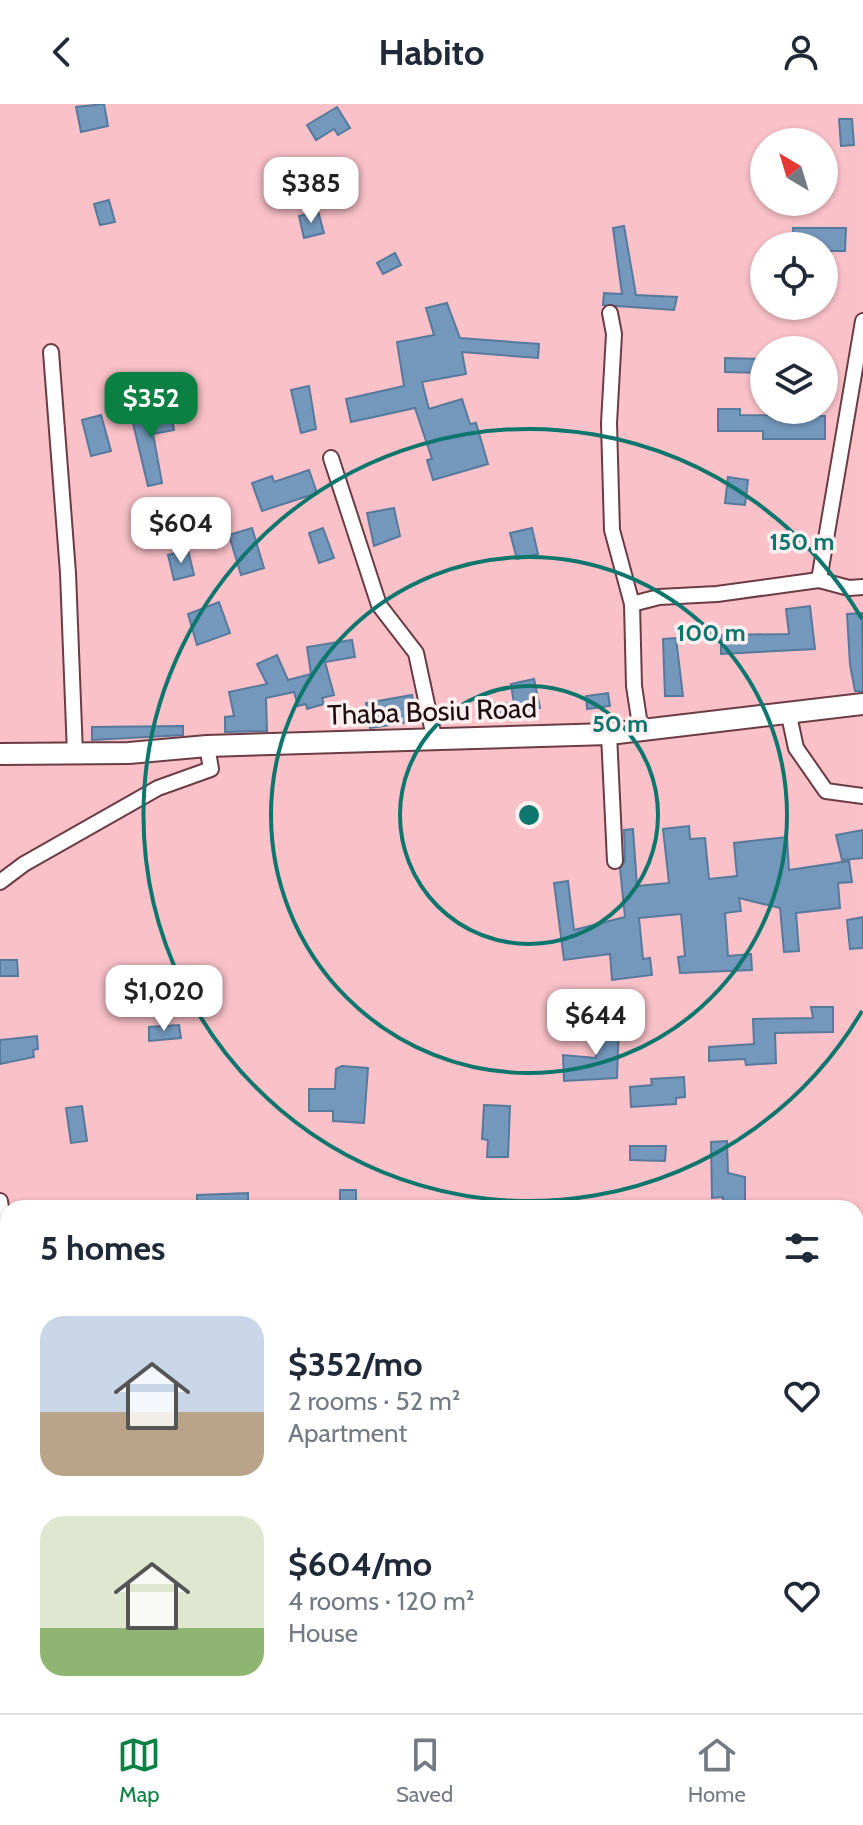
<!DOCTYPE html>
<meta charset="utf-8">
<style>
:root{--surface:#fff;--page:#f2f2f3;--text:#1f2937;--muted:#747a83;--line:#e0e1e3;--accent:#0b8043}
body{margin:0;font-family:Cabin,sans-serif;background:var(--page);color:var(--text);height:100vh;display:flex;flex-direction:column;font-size:30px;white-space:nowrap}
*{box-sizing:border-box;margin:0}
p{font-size:26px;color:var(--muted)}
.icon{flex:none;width:44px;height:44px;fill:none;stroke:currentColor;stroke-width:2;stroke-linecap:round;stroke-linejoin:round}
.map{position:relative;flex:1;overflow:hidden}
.panel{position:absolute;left:0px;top:1096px;width:864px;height:514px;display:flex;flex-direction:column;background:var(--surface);border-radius:24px 24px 0 0;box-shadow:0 2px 6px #0004}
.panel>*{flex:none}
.needle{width:52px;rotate:322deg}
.fabs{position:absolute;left:750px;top:24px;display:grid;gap:16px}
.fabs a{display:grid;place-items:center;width:88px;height:88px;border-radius:50%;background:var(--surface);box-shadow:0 2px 6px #0004;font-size:40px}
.price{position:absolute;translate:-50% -68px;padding:0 18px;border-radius:16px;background:#fff;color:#222;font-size:26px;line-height:52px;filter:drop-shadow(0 2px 4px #0008)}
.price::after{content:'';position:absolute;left:50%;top:48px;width:24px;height:18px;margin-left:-12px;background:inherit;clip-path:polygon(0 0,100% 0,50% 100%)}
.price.current{background:var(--accent);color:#fff}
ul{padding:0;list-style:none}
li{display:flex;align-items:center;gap:24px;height:200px;padding:0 40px}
li span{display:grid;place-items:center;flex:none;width:224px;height:160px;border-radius:24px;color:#555}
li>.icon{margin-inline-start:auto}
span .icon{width:96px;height:96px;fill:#fffc;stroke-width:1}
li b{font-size:34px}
h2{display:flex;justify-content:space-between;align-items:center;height:96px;padding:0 40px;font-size:34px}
header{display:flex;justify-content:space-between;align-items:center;height:104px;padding:0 40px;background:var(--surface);font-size:36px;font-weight:700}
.menu{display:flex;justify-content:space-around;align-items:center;height:112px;border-top:2px solid var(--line);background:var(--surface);font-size:22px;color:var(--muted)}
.menu a{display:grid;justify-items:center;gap:4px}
.menu .current{color:var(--accent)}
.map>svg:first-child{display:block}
.building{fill:#7498bc;stroke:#56799c;stroke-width:2}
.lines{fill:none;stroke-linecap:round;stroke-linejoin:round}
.street-casing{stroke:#6b3c44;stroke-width:18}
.secondary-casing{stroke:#6b3c44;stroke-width:24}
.street{stroke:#fff;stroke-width:14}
.secondary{stroke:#fff;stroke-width:20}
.ring{fill:none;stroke:#0f766e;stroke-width:4}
.labels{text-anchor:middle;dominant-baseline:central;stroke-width:7;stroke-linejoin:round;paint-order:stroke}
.street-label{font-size:28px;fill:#200d10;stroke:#fcf0f1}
.centre{fill:#0f766e;stroke:#fcf0f1;stroke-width:4}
.ring-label{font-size:24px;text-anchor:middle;font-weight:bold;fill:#0f766e;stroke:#fcf0f1;stroke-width:7;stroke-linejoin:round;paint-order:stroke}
</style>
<header><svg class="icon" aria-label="back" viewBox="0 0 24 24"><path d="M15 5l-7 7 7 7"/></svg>Habito<svg class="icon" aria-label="person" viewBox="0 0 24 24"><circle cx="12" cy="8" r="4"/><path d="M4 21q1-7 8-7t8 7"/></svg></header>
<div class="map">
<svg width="863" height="1609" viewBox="0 0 863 1609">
<rect width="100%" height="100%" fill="#fac1c9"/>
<!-- building -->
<g class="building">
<polygon points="104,0 108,22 81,28 76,3"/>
<polygon points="337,3 350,24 338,31 334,25 316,36 307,21"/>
<polygon points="839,15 852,15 854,41 841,42"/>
<polygon points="109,96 115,118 100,121 94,100"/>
<polygon points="318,107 324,129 304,134 299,112"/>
<polygon points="624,122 636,191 677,193 674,206 603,201 604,189 622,190 613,124"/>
<polygon points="793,124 846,124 845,147 824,147 824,142 794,142"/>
<polygon points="395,149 401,161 383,170 377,159"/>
<polygon points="447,199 460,234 539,240 538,254 462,248 466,270 422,278 429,305 462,295 470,320 476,319 488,360 433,376 427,356 432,355 415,304 351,318 346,295 404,282 397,238 434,231 426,204"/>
<polygon points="725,254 762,255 762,269 725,268"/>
<polygon points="309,282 316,325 301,329 291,286"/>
<polygon points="170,304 174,326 153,330 162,379 148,382 131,311"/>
<polygon points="718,305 740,305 740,311 825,312 825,335 763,335 763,327 718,327"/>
<polygon points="101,311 111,347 91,352 82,316"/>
<polygon points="309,366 317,389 262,407 252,379 272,372 274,378"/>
<polygon points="728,373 748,376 745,401 725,399"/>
<polygon points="394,404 400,432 374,442 367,409"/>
<polygon points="252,424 264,464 241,471 229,431"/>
<polygon points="323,424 334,454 319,459 309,429"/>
<polygon points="532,424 538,450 517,455 510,429"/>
<polygon points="188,446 194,471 174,476 168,451"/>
<polygon points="219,498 230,529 197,541 188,510"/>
<polygon points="810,502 815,545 721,550 721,531 789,530 786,505"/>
<polygon points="862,509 863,587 855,587 850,561 847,510"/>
<polygon points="676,534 683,592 665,592 663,535"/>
<polygon points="352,536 355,553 325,558 334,591 322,594 324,600 307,605 306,600 298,602 294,588 266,594 267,627 225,628 225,613 234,612 229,588 267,580 257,560 277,551 288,576 311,570 307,543"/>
<polygon points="534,575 540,604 484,612 485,599 514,600 511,580"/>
<polygon points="608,589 610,602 587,605 586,592"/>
<polygon points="412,591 416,617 370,624 366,599"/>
<polygon points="183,622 183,631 92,636 92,623"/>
<polygon points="689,722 690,735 705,734 709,775 737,772 734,739 787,733 789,766 849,757 852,778 838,779 840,804 796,809 799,847 784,848 780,804 739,794 741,807 725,809 728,852 751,850 752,866 680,869 678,853 685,852 681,810 639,814 643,855 650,854 652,871 612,876 610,850 564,856 554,779 568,777 574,826 625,813 620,765 625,757 624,726 633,725 637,782 669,779 663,725"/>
<polygon points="863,726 863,754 842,756 836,731"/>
<polygon points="863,813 863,844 850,845 847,816"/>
<polygon points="0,856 17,856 18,872 0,872"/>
<polygon points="811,903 833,903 833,928 775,929 776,959 746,961 745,955 709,957 709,943 754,940 753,915 813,914"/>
<polygon points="596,919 619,919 617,974 564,977 563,951 596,954"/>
<polygon points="179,921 181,934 149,937 149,923"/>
<polygon points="37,932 38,945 33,946 34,953 0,960 0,936"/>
<polygon points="342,962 368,964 364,1019 333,1017 333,1007 309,1007 309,985 335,985 336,965"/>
<polygon points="684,973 685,993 676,994 676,1000 631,1003 630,983 652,981 651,975"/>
<polygon points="484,1001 510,1002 508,1053 487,1053 488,1036 482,1035"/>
<polygon points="82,1002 87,1037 71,1039 66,1004"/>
<polygon points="727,1037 728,1069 745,1073 745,1104 723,1104 723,1093 712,1094 711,1038"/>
<polygon points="630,1042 666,1042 665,1057 630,1056"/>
<rect x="340" y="1086" width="16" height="18"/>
<polygon points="248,1089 248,1104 197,1104 197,1091"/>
</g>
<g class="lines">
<!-- street casing -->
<g class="street-casing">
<g id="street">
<polyline points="610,209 614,230 609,319 612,426 632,500 634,582 641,628"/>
<polyline points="863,217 819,476 849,484 863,483"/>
<polyline points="51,248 68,469 75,650"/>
<polyline points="331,354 379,501 416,549 434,633"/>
<polyline points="632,500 659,493 717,490 819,476"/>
<polyline points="788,607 796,644 826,687 863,692"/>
<polyline points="609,630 615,757"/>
<polyline points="0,778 24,760 158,684 211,665 207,642"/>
<polyline points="0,1097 5,1129"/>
</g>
</g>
<!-- secondary casing -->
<g class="secondary-casing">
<polyline id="secondary" points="0,650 129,649 207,642 609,630 863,600"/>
</g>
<!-- street -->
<use href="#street" class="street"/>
<!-- secondary -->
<use href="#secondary" class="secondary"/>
</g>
<!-- distance rings -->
<g class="ring">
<circle cx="529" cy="711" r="129"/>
<circle cx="529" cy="711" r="258"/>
<path d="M862 907A386 386 0 1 1 862 515"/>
</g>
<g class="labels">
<!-- street labels -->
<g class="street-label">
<text transform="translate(432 607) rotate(-2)">Thaba Bosiu Road</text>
</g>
</g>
<circle cx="529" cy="711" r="12" class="centre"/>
<g class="ring-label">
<text x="802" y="446">150 m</text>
<text x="711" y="537">100 m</text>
<text x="620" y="628">50 m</text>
</g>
</svg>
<div class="fabs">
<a><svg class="needle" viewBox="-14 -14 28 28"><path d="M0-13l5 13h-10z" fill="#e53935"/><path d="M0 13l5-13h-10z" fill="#747a83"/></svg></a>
<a><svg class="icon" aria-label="locate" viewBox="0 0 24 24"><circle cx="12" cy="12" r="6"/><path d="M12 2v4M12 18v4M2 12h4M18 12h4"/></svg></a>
<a><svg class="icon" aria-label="layers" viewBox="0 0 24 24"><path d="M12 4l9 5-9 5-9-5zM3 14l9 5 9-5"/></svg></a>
</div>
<b class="price" style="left:311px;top:121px">$385</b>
<b class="price current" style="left:151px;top:336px">$352</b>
<b class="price" style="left:181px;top:461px">$604</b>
<b class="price" style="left:164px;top:929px">$1,020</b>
<b class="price" style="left:596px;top:953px">$644</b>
<section class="panel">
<h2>5 homes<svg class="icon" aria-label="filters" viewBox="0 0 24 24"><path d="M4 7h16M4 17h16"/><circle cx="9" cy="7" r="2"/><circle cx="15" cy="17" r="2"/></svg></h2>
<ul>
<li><span style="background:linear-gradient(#c9d6e8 60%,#b9a48a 0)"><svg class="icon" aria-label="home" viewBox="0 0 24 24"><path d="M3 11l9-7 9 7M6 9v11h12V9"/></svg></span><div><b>$352/mo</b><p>2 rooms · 52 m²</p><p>Apartment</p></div><svg class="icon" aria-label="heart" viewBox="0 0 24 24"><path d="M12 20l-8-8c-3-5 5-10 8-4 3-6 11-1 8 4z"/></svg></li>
<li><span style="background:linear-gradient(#dfe7d0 70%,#8fb573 0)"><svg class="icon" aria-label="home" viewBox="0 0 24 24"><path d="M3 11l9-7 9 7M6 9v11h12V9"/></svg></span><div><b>$604/mo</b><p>4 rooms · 120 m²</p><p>House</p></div><svg class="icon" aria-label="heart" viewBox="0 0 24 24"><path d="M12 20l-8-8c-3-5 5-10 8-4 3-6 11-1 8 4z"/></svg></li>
</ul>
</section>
</div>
<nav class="menu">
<a class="current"><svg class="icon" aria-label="map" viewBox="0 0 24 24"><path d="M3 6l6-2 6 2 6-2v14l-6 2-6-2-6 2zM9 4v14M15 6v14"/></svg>Map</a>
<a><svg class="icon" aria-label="saved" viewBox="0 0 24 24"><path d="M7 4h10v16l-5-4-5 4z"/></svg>Saved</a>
<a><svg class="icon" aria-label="home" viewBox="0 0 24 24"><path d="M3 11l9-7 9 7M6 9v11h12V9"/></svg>Home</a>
</nav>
